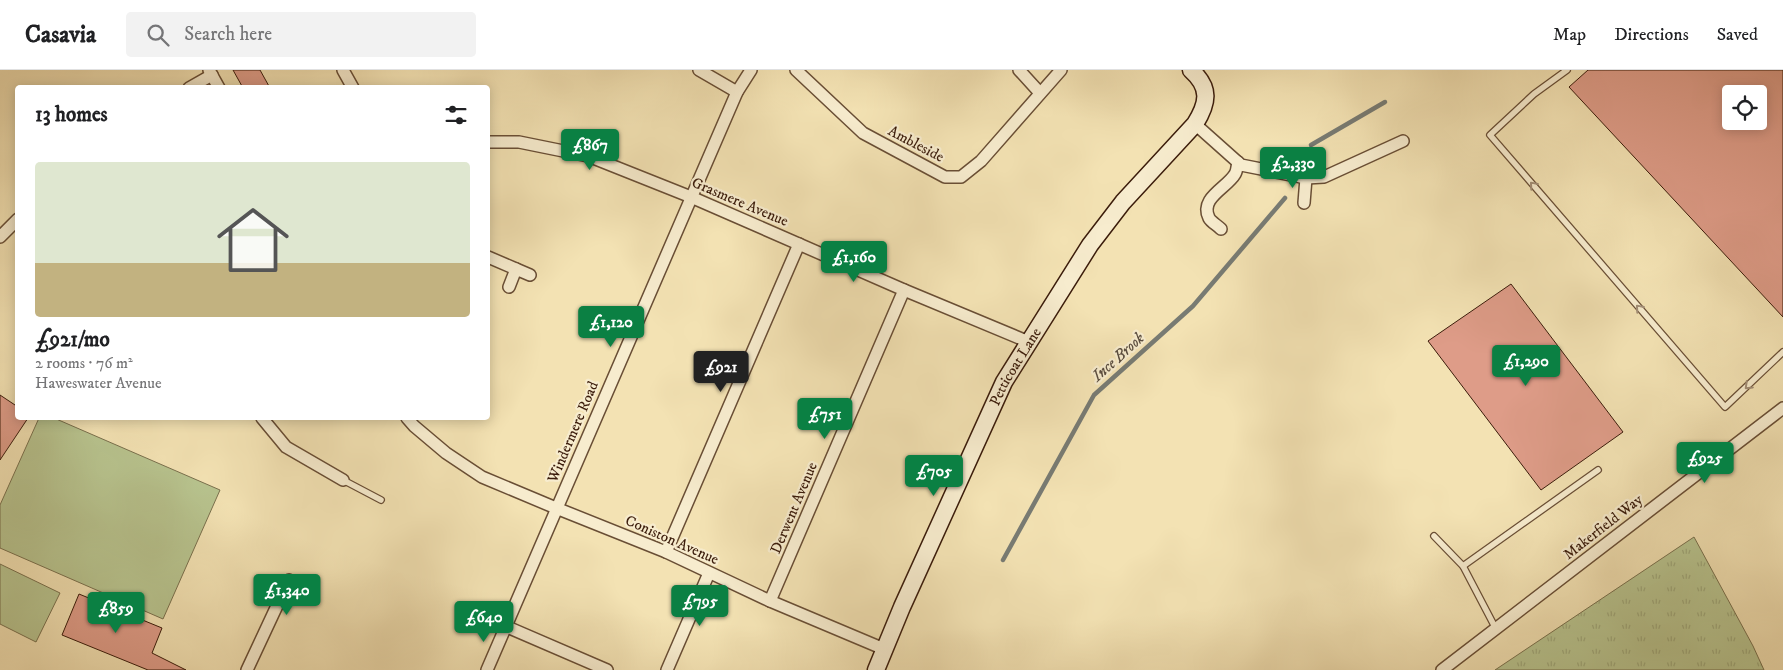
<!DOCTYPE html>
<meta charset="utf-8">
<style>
:root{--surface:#fff;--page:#f2f2f2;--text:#202124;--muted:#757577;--line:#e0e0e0;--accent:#0b8043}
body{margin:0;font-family:"IM FELL DW Pica",serif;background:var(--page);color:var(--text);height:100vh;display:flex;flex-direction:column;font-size:19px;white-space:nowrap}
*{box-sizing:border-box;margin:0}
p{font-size:16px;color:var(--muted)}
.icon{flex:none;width:28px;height:28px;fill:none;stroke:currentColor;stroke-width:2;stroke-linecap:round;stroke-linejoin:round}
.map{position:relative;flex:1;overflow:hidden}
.side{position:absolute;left:15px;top:15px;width:475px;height:335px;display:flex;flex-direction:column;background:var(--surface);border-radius:5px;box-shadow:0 2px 12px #0003}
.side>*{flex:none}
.buttons{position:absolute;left:1722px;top:15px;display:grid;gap:10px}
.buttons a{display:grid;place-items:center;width:45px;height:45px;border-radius:5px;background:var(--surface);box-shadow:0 2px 12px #0003;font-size:25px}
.price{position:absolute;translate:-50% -42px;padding:0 11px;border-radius:5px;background:var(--accent);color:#fff;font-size:16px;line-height:32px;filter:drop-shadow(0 1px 2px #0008)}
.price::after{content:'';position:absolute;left:50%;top:30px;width:15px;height:11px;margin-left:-8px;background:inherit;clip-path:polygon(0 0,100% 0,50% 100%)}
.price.on{background:#222;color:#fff}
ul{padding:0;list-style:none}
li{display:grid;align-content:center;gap:10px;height:265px;padding:0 20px}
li+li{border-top:1px solid var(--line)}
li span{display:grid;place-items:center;height:155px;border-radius:5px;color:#555}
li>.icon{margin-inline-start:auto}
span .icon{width:90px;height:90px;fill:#fffc;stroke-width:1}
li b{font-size:21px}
h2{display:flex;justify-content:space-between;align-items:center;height:60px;padding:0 20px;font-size:21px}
header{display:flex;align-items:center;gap:30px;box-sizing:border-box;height:70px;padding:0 25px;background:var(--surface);border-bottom:1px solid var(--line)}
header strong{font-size:24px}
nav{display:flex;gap:28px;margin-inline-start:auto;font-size:18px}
.search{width:350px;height:45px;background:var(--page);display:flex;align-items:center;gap:12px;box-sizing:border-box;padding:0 18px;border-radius:5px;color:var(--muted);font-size:19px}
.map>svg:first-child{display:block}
.grass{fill:url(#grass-tufts);stroke:#7a704d}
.garden{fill:#b8c48f;stroke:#7a704d}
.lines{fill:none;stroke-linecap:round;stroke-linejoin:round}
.stream{stroke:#787b73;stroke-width:4.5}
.building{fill:#de9c88;stroke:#3b1c0b;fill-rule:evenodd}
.lane-casing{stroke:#694e35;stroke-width:8}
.street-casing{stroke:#694e35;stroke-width:14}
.secondary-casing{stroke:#3b1c0b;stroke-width:19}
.lane{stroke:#f7ecce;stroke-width:5.5}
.street{stroke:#f7ecce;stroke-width:11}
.secondary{stroke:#f7ecce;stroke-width:16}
.oneway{stroke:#a28e76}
.labels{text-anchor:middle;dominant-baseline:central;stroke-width:4.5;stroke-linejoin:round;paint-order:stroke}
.street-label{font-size:15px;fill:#3b1c0b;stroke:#f7ecce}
.water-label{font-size:16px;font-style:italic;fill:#594c3f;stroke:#f7ecce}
</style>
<header>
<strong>Casavia</strong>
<div class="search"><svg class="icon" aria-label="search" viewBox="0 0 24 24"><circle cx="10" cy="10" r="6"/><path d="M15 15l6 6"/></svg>Search here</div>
<nav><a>Map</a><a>Directions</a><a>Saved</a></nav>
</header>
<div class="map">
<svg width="1783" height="600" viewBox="0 0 1783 600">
<defs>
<pattern id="grass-tufts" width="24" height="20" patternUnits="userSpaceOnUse" patternTransform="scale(1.25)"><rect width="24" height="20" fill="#b8c48f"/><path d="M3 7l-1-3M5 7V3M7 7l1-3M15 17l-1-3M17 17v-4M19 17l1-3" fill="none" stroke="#9fa87a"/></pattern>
</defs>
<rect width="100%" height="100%" fill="#f3e2b3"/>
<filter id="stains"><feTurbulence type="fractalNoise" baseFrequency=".004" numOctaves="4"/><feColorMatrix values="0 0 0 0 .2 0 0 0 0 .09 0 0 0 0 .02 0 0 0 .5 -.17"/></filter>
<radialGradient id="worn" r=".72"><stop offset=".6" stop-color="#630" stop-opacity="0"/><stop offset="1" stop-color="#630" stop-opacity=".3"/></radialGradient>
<!-- grass -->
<polygon class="grass" points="1694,467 1753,576 1764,600 1495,600"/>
<!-- garden -->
<g class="garden">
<polygon points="39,348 54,348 220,420 163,549 0,478 0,435"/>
<polygon points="0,494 60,523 36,572 0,554"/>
</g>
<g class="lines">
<!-- stream -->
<g class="stream">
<polyline points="1311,75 1385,32"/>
<polyline points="1003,490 1094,325 1193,236 1285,128"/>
</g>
</g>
<!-- building -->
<g class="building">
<polygon points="233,0 260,0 270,18 243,18"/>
<path d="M1588,0H1783V247L1569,17ZM1731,24H1759V51H1731Z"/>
<polygon points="1511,214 1623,362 1541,420 1428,271"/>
<polygon points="0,325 18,337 18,348 28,348 0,390"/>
<polygon points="79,524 162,558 152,583 186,600 148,600 62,565"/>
</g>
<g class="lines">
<!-- lane casing -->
<g class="lane-casing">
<g id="lane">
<polyline points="1567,0 1534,24 1490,65 1725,337 1783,282"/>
<polyline points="343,410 381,430"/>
<polyline points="1434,466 1463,496 1496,559"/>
<polyline points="1463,496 1598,400"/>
</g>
</g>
<!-- street casing -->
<g class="street-casing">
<g id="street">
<polyline points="209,0 219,18"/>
<polyline points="343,0 353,18"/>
<polyline points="699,0 737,22"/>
<polyline points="796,0 863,63 945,107 961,107 981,91 1061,0"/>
<polyline points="1019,0 1040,23"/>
<polyline points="189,18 212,5"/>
<polyline points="1195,54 1241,95 1306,108 1324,107 1403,71"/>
<polyline points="488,72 519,72 588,86 691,127 904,220 1029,272"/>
<polyline points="1304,133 1306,108"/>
<path d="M1221,159C1217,155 1211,152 1209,148C1199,128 1227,118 1235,104C1237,101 1237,96 1238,92"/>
<polyline points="0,167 18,149"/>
<polyline points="488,187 516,199"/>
<polyline points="509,217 516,199 530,205"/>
<polyline points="262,348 286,377 343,410"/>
<polyline points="407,348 414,356 446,383 482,407 556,438 666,482 770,531 884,579"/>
<polyline points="666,482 799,174"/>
<polyline points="770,531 904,220"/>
<polyline points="505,556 607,600"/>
<polyline points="247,600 289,510"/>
<polyline points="487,600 737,22 751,0"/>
<polyline points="667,600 709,503"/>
<polyline points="1442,600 1783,338"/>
</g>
</g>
<!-- secondary casing -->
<g class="secondary-casing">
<g id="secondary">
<path id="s1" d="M876,600L902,537L1004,312L1090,175L1123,132L1195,54C1208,33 1211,18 1191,0"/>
</g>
</g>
<!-- lane -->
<use href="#lane" class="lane"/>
<!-- street -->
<use href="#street" class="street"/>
<!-- secondary -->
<use href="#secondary" class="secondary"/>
</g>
<!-- one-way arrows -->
<defs><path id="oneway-chevron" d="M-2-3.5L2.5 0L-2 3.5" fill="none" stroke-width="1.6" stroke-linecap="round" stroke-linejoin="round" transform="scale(1.25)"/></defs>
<g class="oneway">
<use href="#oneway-chevron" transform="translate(1533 115) rotate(-131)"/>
<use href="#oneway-chevron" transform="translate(1639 238) rotate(-131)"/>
<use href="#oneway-chevron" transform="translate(1748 316) rotate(136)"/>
</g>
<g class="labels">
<!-- street labels -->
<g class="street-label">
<text transform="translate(916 74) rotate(28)">Ambleside</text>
<text transform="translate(740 132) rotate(23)">Grasmere Avenue</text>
<text stroke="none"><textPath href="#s1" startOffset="334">Petticoat Lane</textPath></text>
<text transform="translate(573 362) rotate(-67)">Windermere Road</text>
<text transform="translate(794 438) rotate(-67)">Derwent Avenue</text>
<text transform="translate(1603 457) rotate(-38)">Makerfield Way</text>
<text transform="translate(672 470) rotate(24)">Coniston Avenue</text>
</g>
<!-- water labels -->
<g class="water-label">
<text transform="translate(1118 287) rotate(-42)">Ince Brook</text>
</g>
</g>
<rect width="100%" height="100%" filter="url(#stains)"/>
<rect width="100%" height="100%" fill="url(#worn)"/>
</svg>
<div class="buttons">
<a><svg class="icon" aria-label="locate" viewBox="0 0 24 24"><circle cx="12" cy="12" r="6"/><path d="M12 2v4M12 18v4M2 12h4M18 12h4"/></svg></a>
</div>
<b class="price" style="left:590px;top:101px">£867</b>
<b class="price" style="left:1293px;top:119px">£2,330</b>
<b class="price" style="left:854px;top:213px">£1,160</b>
<b class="price" style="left:611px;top:278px">£1,120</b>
<b class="price" style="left:1526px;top:317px">£1,290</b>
<b class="price on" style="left:721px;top:323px">£921</b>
<b class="price" style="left:825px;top:370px">£751</b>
<b class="price" style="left:1705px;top:414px">£925</b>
<b class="price" style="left:934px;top:427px">£705</b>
<b class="price" style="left:287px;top:546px">£1,340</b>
<b class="price" style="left:700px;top:557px">£795</b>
<b class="price" style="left:116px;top:564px">£859</b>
<b class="price" style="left:484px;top:573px">£640</b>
<section class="side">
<h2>13 homes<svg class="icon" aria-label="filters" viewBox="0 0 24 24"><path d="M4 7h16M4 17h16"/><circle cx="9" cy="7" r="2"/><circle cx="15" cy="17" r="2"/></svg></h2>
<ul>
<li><span style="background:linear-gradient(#dfe7d0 65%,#c2b280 0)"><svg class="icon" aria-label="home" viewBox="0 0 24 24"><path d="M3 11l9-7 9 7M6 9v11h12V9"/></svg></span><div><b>£921/mo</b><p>2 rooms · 76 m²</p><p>Haweswater Avenue</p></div></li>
</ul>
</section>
</div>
